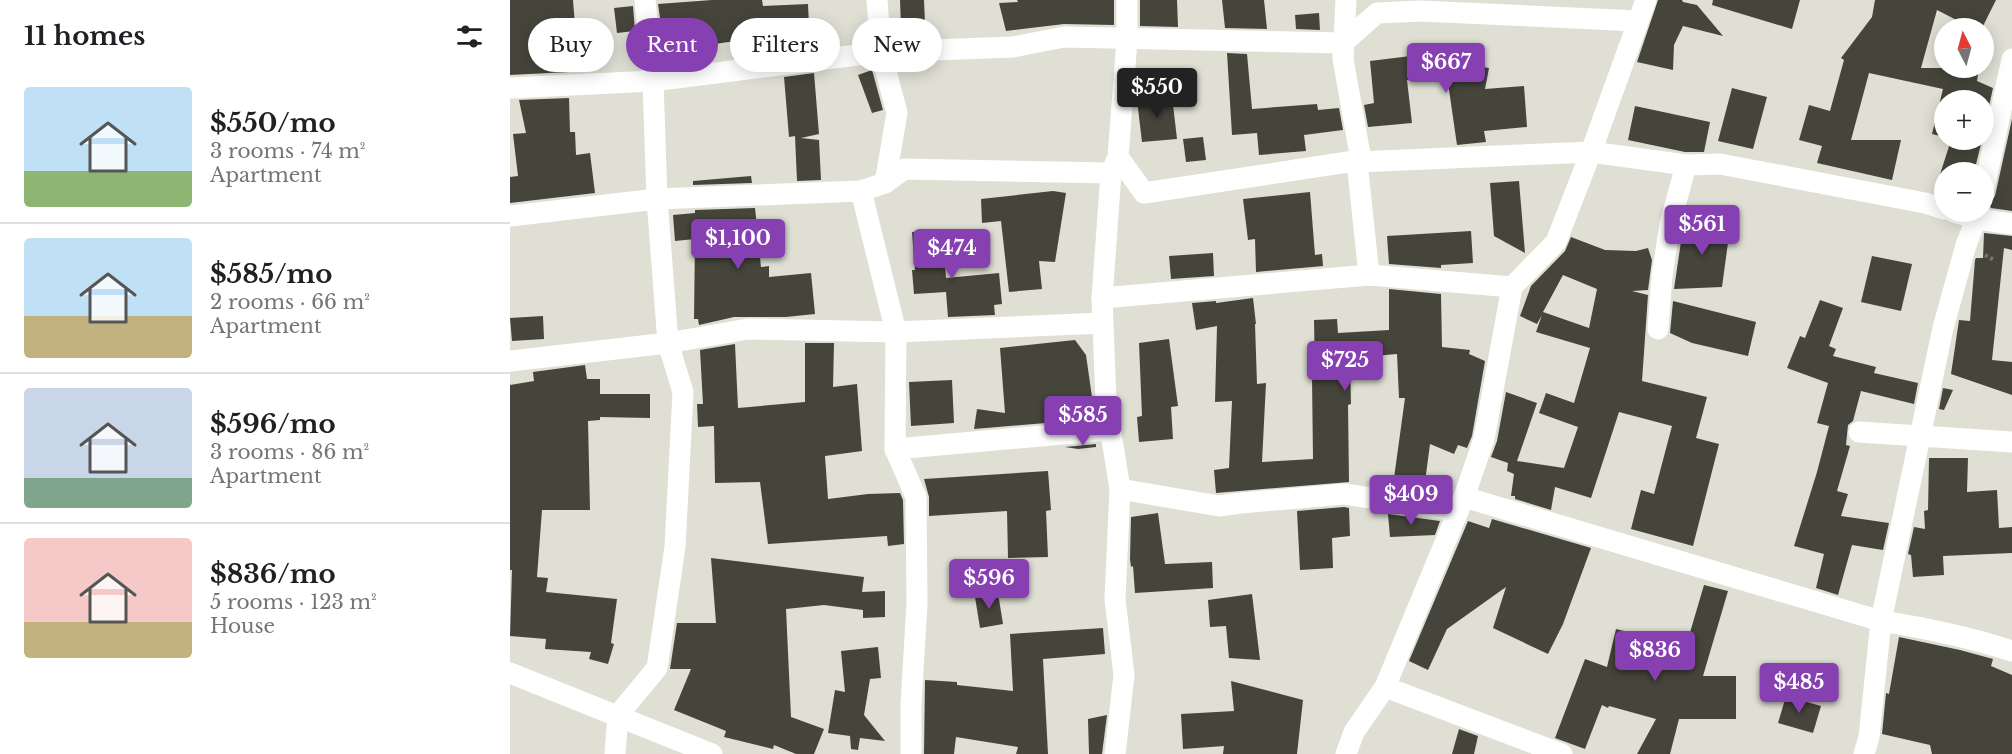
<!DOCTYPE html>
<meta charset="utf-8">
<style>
:root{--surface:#fff;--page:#f2f2f2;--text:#202124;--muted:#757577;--line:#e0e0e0;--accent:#8740b2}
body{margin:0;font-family:"Libre Baskerville",serif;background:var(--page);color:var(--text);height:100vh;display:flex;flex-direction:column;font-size:22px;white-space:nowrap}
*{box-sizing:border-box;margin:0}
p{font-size:20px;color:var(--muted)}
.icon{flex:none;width:33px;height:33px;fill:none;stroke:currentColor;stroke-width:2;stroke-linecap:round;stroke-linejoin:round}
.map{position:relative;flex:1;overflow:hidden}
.details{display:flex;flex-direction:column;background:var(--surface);width:510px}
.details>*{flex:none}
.banner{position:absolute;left:18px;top:18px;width:570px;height:54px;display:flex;gap:12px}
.needle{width:39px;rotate:354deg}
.tools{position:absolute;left:1424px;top:18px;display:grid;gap:12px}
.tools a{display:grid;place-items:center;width:60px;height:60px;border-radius:50%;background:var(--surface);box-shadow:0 3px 15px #0003;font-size:30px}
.price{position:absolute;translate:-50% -51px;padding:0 14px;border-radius:6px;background:var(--accent);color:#fff;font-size:20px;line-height:39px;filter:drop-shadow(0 2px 3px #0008)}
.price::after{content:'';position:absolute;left:50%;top:36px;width:18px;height:14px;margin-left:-9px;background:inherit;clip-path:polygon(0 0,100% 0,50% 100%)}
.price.active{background:#222;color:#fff}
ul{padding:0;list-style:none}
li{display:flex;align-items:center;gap:18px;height:150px;padding:0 24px}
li+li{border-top:2px solid var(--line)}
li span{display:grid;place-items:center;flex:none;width:168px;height:120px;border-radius:6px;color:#555}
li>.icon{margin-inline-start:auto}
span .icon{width:72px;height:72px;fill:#fffc;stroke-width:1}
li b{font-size:26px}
h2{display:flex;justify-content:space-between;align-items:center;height:72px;padding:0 24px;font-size:26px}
.chip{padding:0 21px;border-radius:27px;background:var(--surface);box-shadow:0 3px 15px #0003;font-size:21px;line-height:54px}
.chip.active{background:var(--accent);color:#fff}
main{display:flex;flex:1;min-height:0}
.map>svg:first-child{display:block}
.building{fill:#46453c;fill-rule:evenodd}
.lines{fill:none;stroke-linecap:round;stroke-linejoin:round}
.path{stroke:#787870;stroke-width:4;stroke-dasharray:3 3;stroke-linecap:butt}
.minor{stroke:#fff;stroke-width:21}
</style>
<main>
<section class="details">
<h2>11 homes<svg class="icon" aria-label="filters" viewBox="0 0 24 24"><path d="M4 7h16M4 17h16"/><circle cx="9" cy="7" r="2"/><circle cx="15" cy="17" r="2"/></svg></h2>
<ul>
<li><span style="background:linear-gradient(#bfe0f5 70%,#8fb573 0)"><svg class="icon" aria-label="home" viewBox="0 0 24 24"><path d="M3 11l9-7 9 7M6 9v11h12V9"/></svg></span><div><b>$550/mo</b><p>3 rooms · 74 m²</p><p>Apartment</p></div></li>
<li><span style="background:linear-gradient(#bfe0f5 65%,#c2b280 0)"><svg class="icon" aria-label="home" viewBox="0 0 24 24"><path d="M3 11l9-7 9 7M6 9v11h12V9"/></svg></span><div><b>$585/mo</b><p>2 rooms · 66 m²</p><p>Apartment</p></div></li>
<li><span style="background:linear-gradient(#c9d6e8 75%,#7fa58c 0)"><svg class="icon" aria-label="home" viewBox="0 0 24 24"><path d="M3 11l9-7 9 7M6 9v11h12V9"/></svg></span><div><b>$596/mo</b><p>3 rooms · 86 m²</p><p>Apartment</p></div></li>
<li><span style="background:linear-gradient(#f6c9c9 70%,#c2b280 0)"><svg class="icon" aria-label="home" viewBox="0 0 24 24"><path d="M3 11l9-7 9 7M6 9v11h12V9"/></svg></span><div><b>$836/mo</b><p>5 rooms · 123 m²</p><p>House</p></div></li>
</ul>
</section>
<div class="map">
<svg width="1502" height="754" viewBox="0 0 1502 754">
<rect width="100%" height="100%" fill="#e0dfd4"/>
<!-- building -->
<g class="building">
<polygon points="0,0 63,0 68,63 59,63 59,72 0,75"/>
<polygon points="202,0 252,0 253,6 298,4 300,48 272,52 271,42 267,42 266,35 178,48 179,57 156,60 148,4"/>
<polygon points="390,0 414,0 415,24 391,27"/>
<polygon points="507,0 604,0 604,25 554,24 496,31 489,3 508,2"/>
<polygon points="630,0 667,0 668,27 630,26"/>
<polygon points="712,0 754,0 757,29 715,28"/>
<polygon points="1148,0 1172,0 1173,2 1187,5 1213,36 1173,26 1164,45 1163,70 1127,62"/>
<polygon points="1203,0 1290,0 1282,29 1202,5"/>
<polygon points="1365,0 1486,0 1472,28 1462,28 1427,10 1411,68 1469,68 1467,81 1483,88 1473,133 1473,100 1434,100 1434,137 1422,134 1433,89 1359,73 1341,140 1391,140 1382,180 1307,163 1312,146 1289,140 1299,105 1320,111 1334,60 1331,58 1362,17"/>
<polygon points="123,6 125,31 107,33 104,8"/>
<polygon points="809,13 810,30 786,29 785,15"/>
<polygon points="966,48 962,65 979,68 975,89 1014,86 1017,127 974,131 976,142 947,145 937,76 897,80 902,123 858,127 854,105 864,103 860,61"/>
<polygon points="717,53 737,54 742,109 807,104 808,110 829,108 833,130 794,135 796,151 749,155 747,133 722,135"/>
<polygon points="362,70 373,110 362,113 348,75"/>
<polygon points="304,73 309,134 291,138 309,140 311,180 287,181 285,136 279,137 274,77"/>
<polygon points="1222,88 1257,97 1243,149 1208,141"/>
<polygon points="662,96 667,139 632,142 627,100"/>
<polygon points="59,98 60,132 65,132 66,155 80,153 85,193 0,203 0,177 8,176 3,134 16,133 9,100"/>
<polygon points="1125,106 1200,122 1194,152 1175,152 1118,140"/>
<polygon points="1502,119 1502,211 1481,208 1479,204 1485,196"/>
<polygon points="693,137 696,160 676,162 673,139"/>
<polygon points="1441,140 1472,140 1464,172 1434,172 1434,190 1426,187"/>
<polygon points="241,176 242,183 183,185 183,181"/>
<polygon points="1009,181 1015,253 984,236 980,183"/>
<polygon points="543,191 556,193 545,262 529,261 532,289 499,292 491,221 472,223 471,199"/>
<polygon points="800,192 805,255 812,254 813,266 746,272 745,239 738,240 733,199"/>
<polygon points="245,208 251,267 259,266 259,277 301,273 305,314 276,317 224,317 189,325 188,319 184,319 185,239 165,241 163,215 185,213 185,210"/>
<polygon points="1174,221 1220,228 1212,287 1164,289"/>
<polygon points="432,230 436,278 489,273 492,304 484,305 485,315 438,317 436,292 404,294 402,270 405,270 402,232"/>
<polygon points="961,231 963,263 931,265 931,268 879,264 877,236"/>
<polygon points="1474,233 1502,236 1502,250 1494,248 1482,360 1502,362 1502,395 1441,374 1449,320 1460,321 1465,260 1466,258 1473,258"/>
<path d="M1061,237L1095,250L1126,251L1138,248L1142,260L1138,290L1122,291L1138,295L1132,381L1197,397L1186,438L1209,444L1183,546L1121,529L1131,490L1144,494L1162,426L1109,412L1081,498L1045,487L1041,510L1005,499V496H1001L1004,474L997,471L998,463L981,457L987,441L996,392L1027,403L1007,461L1054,468L1068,427L1029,413L1036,393L1064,403L1080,348L1026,332L1032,315L1027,324L1010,316L1021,286L1055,251ZM1053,275L1087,289L1079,328L1033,312Z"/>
<polygon points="703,253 704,276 661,279 659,256"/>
<polygon points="1362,256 1402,264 1391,311 1351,302"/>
<polygon points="879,289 931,294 932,347 960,350 959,354 975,361 962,436 957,448 948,445 944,454 920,444 915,482 884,478 895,398 889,398 887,354 840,358 841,404 838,405 839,482 706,493 704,470 719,468 722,401 705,402 707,326 686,330 682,303 706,301 706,303 743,298 746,324 745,324 747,384 756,383 752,462 803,459 802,378 805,378 804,320 827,319 828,333 879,330"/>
<polygon points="1310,300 1333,308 1319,346 1326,349 1323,356 1366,367 1364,373 1408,383 1404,404 1351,391 1343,421 1338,425 1336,445 1340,446 1327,491 1338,494 1331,516 1379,523 1373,550 1342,545 1328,595 1306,588 1314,554 1284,546 1307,472 1319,426 1307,423 1318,383 1277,368 1290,336 1295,338"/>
<polygon points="1163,301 1246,322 1238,356 1182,343 1160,333"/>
<polygon points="33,316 34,339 2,341 0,318"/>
<polygon points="659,339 668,406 661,407 663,439 629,442 627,417 632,416 629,343"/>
<polygon points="565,340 576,355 583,404 581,404 583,419 464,429 467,409 495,413 490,348"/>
<polygon points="295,343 324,343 323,387 347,384 352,451 315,456 318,499 358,494 390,493 393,500 394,544 378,546 377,536 258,544 250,482 205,483 204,426 188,427 187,404 193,404 190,350 225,344 228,408 295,402"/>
<polygon points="75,365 77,379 90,379 90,394 140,394 140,418 90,417 90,420 78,421 80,510 32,510 27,577 38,578 36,592 107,599 101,643 104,644 98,664 79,659 81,652 35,649 36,639 0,636 2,570 0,570 0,385 24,381 23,372"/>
<polygon points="442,380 444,423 401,426 399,382"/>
<polygon points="1433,388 1443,390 1434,410 1429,409"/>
<polygon points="586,444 586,447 568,449 555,447"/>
<polygon points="1419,458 1458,458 1457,492 1487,490 1489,528 1502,527 1502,553 1433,556 1434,575 1403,577 1401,555 1398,554 1404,527 1415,529 1414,511 1418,510"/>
<polygon points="538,471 541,510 536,511 538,557 498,558 497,511 419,516 419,497 414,479"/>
<polygon points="834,507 839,508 840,536 822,538 823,568 790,570 787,511"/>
<polygon points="648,513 655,564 702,562 703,588 625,593 623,566 621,567 620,559 621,517"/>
<polygon points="878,514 930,521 925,535 880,537"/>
<polygon points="982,519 1081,548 1053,624 1038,654 983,628 996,587 937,629 918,670 899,661 958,521 979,528"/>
<polygon points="201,558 354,577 352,592 375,591 375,617 353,618 353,610 314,605 276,609 281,717 314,729 304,754 286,754 264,745 263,749 214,737 216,731 164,710 181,669 160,669 167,623 206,623"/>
<polygon points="1194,585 1218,591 1193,676 1226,676 1226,719 1169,719 1160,754 1127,754 1146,719 1099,706 1098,708 1092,705 1075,749 1045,738 1075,659 1097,667 1106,629 1176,646"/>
<polygon points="488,593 493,624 470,628 465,597"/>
<polygon points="742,594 750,660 719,658 716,626 700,627 698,600"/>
<polygon points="593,628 595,654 533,659 538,754 506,754 508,747 446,737 444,754 414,754 415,680 447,682 447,685 503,691 500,634"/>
<polygon points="1389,637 1450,650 1483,659 1481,666 1502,675 1502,754 1422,754 1420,745 1372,734 1376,693 1379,694"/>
<polygon points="368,647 371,678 360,679 354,715 375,741 350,738 348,750 341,749 340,736 318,733 325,690 335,692 331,651"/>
<polygon points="721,681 793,700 787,754 713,754 714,746 673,749 671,714 724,711"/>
<polygon points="1276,696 1311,706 1303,733 1268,723"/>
<polygon points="597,715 592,754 579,754 578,719"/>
<polygon points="949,729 968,736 964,754 942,754"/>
</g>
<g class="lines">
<!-- path -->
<polyline class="path" points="1475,255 1484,260"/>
<!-- minor -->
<g class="minor">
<polyline points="367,0 371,52 387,113 375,183"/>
<polyline points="836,0 833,59 851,160"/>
<polyline points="0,88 143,81 371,52 503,47 554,37 833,43 867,13 910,11 1128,21"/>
<polyline points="608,157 634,193 851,160"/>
<polyline points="847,162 1081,152 1176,165 1210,164 1415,203 1434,209"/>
<polyline points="847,162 859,275"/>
<polyline points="351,191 386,332 385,449 406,497 407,603 401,705 401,754"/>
<polyline points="1473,193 1502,59"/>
<polyline points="1443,212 1468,219 1502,224"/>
<polyline points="0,216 147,199 351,191 375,183 394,169 601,173"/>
<polyline points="592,298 859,275 1002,287"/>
<polyline points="1148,329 1152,276 1160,224 1176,165"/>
<polyline points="0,361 158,343 238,329 386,332 592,323"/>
<polyline points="1349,432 1502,442"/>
<polyline points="385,449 599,430"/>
<polyline points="610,489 709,506 731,503 834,494 948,511"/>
<path d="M954,497L1371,621C1416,628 1459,637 1502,651"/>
<polyline points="0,673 202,754"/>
<polyline points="875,687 1052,754"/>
<polyline points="105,754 108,715 147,668 165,547 173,392 158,343 147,199 143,81 135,0"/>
<polyline points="605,754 614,675 605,599 610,489 596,402 592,298 601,173 608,157 617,40 617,0"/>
<polyline points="836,754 844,732 875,687 954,497 974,439 1002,287 1046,242 1081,152 1136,0"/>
<polyline points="1354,754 1359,737 1371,621 1433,328 1456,245 1469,212"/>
</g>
</g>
</svg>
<div class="tools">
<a><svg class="needle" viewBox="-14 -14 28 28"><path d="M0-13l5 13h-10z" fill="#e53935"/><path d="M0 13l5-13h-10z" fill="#757577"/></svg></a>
<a>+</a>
<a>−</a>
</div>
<b class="price" style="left:936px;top:94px">$667</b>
<b class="price active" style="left:647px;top:119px">$550</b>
<b class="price" style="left:1192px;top:256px">$561</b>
<b class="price" style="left:228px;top:270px">$1,100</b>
<b class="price" style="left:442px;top:280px">$474</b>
<b class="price" style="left:835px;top:392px">$725</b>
<b class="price" style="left:573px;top:447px">$585</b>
<b class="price" style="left:901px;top:526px">$409</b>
<b class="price" style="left:479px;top:610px">$596</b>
<b class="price" style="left:1145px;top:682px">$836</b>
<b class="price" style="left:1289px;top:714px">$485</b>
<div class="banner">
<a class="chip">Buy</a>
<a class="chip active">Rent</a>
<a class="chip">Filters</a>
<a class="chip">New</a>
</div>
</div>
</main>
